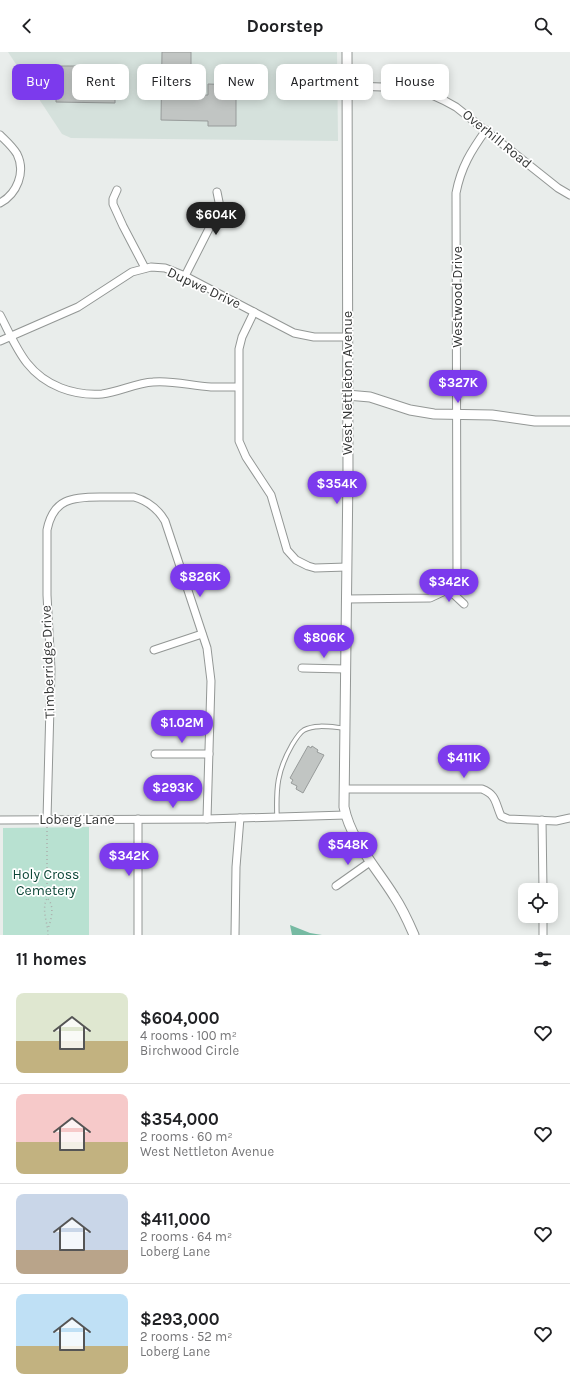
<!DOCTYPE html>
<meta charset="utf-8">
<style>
:root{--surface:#fff;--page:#f6f6f6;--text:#202124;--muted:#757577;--line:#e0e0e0;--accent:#7c3aed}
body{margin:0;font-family:Karla,sans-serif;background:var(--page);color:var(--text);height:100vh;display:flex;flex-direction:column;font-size:15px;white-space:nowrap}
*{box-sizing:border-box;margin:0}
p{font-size:13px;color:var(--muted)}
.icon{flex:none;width:22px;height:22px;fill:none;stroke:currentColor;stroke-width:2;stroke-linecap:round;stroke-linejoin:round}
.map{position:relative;height:883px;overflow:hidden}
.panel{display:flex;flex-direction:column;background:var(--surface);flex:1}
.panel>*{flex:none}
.hud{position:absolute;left:12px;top:12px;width:546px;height:36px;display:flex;gap:8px}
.buttons{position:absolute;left:518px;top:831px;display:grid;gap:8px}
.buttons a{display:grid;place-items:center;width:40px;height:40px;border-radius:8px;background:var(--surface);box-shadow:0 2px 10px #0003;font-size:20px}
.price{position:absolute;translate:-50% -34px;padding:0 9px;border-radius:14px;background:var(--accent);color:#fff;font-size:13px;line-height:26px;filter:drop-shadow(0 1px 2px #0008)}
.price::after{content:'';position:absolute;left:50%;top:24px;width:12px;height:9px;margin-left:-6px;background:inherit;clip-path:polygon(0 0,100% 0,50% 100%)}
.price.current{background:#222;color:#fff}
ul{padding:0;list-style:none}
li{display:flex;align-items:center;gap:12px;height:100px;padding:0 16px}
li+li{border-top:1px solid var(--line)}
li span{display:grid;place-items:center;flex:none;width:112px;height:80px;border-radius:8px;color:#555}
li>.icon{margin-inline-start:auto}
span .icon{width:48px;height:48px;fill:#fffc;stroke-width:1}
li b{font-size:17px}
h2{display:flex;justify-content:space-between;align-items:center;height:48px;padding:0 16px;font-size:17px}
.tag{padding:0 14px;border-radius:8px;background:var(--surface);box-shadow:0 2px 10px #0003;font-size:14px;line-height:36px}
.tag.current{background:var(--accent);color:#fff}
header{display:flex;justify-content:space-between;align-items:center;height:52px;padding:0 16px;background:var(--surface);font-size:18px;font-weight:700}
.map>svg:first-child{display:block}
.built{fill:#d5e1dc}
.green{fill:#b8e1d1}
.forest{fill:#76baa2}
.building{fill:#c1c5c3;stroke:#979b9a}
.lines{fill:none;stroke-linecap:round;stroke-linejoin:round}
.service-casing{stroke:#939795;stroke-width:5.5}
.minor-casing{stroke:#939795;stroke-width:9}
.tertiary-casing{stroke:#939795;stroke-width:11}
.path{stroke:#abaeac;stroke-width:1.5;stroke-dasharray:1 3;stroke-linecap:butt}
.service{stroke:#fff;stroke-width:3.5}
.minor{stroke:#fff;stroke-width:7}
.tertiary{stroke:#fff;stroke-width:9}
.labels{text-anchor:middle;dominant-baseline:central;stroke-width:3.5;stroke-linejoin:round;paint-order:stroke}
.street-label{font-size:14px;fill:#343635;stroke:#fff}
.park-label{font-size:14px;fill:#0d4738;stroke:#fff}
</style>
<header><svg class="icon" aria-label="back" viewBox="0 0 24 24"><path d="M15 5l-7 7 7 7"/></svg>Doorstep<svg class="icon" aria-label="search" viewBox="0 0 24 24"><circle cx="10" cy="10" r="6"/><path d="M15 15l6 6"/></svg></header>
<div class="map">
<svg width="570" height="883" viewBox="0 0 570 883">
<rect width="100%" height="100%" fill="#e9edeb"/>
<!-- built -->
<polygon class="built" points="8,0 337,0 338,89 71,86 62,82"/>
<!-- green -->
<polygon class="green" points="89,775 89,883 3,883 3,776"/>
<!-- forest -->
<polygon class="forest" points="290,873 310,881 322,883 292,883"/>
<!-- building -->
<g class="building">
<polygon points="162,0 191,0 191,26 187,26 187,43 208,43 208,32 236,33 236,74 208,74 208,69 161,68"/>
<polygon points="57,14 115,14 115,51 56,50"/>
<polygon points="308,694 311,696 312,694 318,698 317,700 324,703 303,741 296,737 297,734 291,731 293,728 290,726"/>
</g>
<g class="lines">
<!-- service casing -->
<g class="service-casing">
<path id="service" d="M277,765C276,736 277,719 292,693C295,688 299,681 304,678C315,672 331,675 344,676"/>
</g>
<!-- minor casing -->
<g class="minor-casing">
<g id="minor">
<path d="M347,34C370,35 393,34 416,38C430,41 444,48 456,55L558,136L570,143"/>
<path d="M0,83C6,89 12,94 17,102C26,120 17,142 0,151"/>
<polyline points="117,138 113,147 113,152 123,174 145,216"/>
<polyline points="185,224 220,155 217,140"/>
<polyline points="254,260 242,285 239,297 239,389 246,405 271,443 287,498 296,508 308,514 315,516 347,515"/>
<path d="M0,263C8,278 16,297 27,311C45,334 74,344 102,342C119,340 136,331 153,330C172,328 192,334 211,335C220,335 229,335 238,335"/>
<polyline points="0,289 78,255 132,220 151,215 165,216 185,224 294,281 314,285 347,285"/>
<polyline points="448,537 464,552"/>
<path d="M347,547L430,546L445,539L452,532L457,522L456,141C461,115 471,99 486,78"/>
<polyline points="154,598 202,582"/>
<polyline points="302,616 345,617"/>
<polyline points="155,702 209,702"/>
<path d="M344,737H482C497,743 495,751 501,764L508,767L556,769L570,766"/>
<path d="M47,767L51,617L47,543V478C53,447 72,445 100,445C111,445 123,445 134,445C148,449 158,457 165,469L207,596L211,629L207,767"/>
<polyline points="0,768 207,767 346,763"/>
<polyline points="542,768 543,838"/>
<polyline points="336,834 370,810"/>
<polyline points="543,864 543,883"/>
<polyline points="138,883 138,767"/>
<polyline points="235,883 236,815 240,766"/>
</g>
</g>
<!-- tertiary casing -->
<g class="tertiary-casing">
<g id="tertiary">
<path d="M347,0L348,421L344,755C351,789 376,815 394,844C402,856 408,869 414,883"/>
<polyline points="347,343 370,345 410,358 434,362 492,363 535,369 570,369"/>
</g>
</g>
<!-- path -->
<g class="path">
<path d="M47,775V846C41,859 48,870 48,883"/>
<path d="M48,847C55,855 51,868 48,877"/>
</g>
<!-- service -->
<use href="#service" class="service"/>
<!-- minor -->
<use href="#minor" class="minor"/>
<!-- tertiary -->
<use href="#tertiary" class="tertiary"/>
</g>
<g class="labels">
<!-- street labels -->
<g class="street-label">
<text transform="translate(497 87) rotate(39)">Overhill Road</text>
<text transform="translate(204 236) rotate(25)">Dupwe Drive</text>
<text transform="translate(457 245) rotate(-90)">Westwood Drive</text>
<text transform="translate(347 331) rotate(-90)">West Nettleton Avenue</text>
<text transform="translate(48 610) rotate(-92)">Timberridge Drive</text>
<text x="77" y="767">Loberg Lane</text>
</g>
<!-- park labels -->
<g class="park-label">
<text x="46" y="822">Holy Cross<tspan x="46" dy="16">Cemetery</tspan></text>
</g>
</g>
</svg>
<div class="buttons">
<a><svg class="icon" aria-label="locate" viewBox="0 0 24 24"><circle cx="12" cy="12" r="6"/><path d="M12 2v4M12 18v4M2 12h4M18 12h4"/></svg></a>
</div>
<b class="price current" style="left:216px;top:184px">$604K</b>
<b class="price" style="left:458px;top:352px">$327K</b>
<b class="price" style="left:337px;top:453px">$354K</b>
<b class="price" style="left:200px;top:546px">$826K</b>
<b class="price" style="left:449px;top:551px">$342K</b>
<b class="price" style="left:324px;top:607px">$806K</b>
<b class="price" style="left:182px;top:692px">$1.02M</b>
<b class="price" style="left:464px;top:727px">$411K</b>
<b class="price" style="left:173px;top:757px">$293K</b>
<b class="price" style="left:348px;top:814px">$548K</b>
<b class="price" style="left:129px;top:825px">$342K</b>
<div class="hud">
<a class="tag current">Buy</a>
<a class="tag">Rent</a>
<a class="tag">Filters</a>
<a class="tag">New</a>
<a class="tag">Apartment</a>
<a class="tag">House</a>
</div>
</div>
<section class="panel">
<h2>11 homes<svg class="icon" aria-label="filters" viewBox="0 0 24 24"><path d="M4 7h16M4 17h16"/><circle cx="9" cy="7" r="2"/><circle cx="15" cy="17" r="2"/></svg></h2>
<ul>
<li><span style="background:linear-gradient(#dfe7d0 60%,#c2b280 0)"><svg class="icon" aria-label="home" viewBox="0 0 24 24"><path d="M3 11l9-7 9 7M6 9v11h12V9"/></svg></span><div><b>$604,000</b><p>4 rooms · 100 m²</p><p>Birchwood Circle</p></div><svg class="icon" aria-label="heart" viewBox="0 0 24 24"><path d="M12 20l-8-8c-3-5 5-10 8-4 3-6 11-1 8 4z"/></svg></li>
<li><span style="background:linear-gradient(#f6c9c9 60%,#c2b280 0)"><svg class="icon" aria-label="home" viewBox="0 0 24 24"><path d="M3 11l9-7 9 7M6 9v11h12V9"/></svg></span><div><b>$354,000</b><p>2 rooms · 60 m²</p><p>West Nettleton Avenue</p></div><svg class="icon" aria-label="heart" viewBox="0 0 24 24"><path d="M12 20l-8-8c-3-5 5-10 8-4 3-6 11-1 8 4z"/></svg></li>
<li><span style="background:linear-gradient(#c9d6e8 70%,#b9a48a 0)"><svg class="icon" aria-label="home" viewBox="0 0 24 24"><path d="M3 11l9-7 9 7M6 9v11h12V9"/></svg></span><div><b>$411,000</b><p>2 rooms · 64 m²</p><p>Loberg Lane</p></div><svg class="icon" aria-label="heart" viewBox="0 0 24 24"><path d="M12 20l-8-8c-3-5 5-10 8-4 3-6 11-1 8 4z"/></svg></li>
<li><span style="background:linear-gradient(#bfe0f5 65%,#c2b280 0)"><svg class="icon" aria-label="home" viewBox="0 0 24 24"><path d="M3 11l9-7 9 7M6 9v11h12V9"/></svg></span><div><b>$293,000</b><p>2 rooms · 52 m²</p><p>Loberg Lane</p></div><svg class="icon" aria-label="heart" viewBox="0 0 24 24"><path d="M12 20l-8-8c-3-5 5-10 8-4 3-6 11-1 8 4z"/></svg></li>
</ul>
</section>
